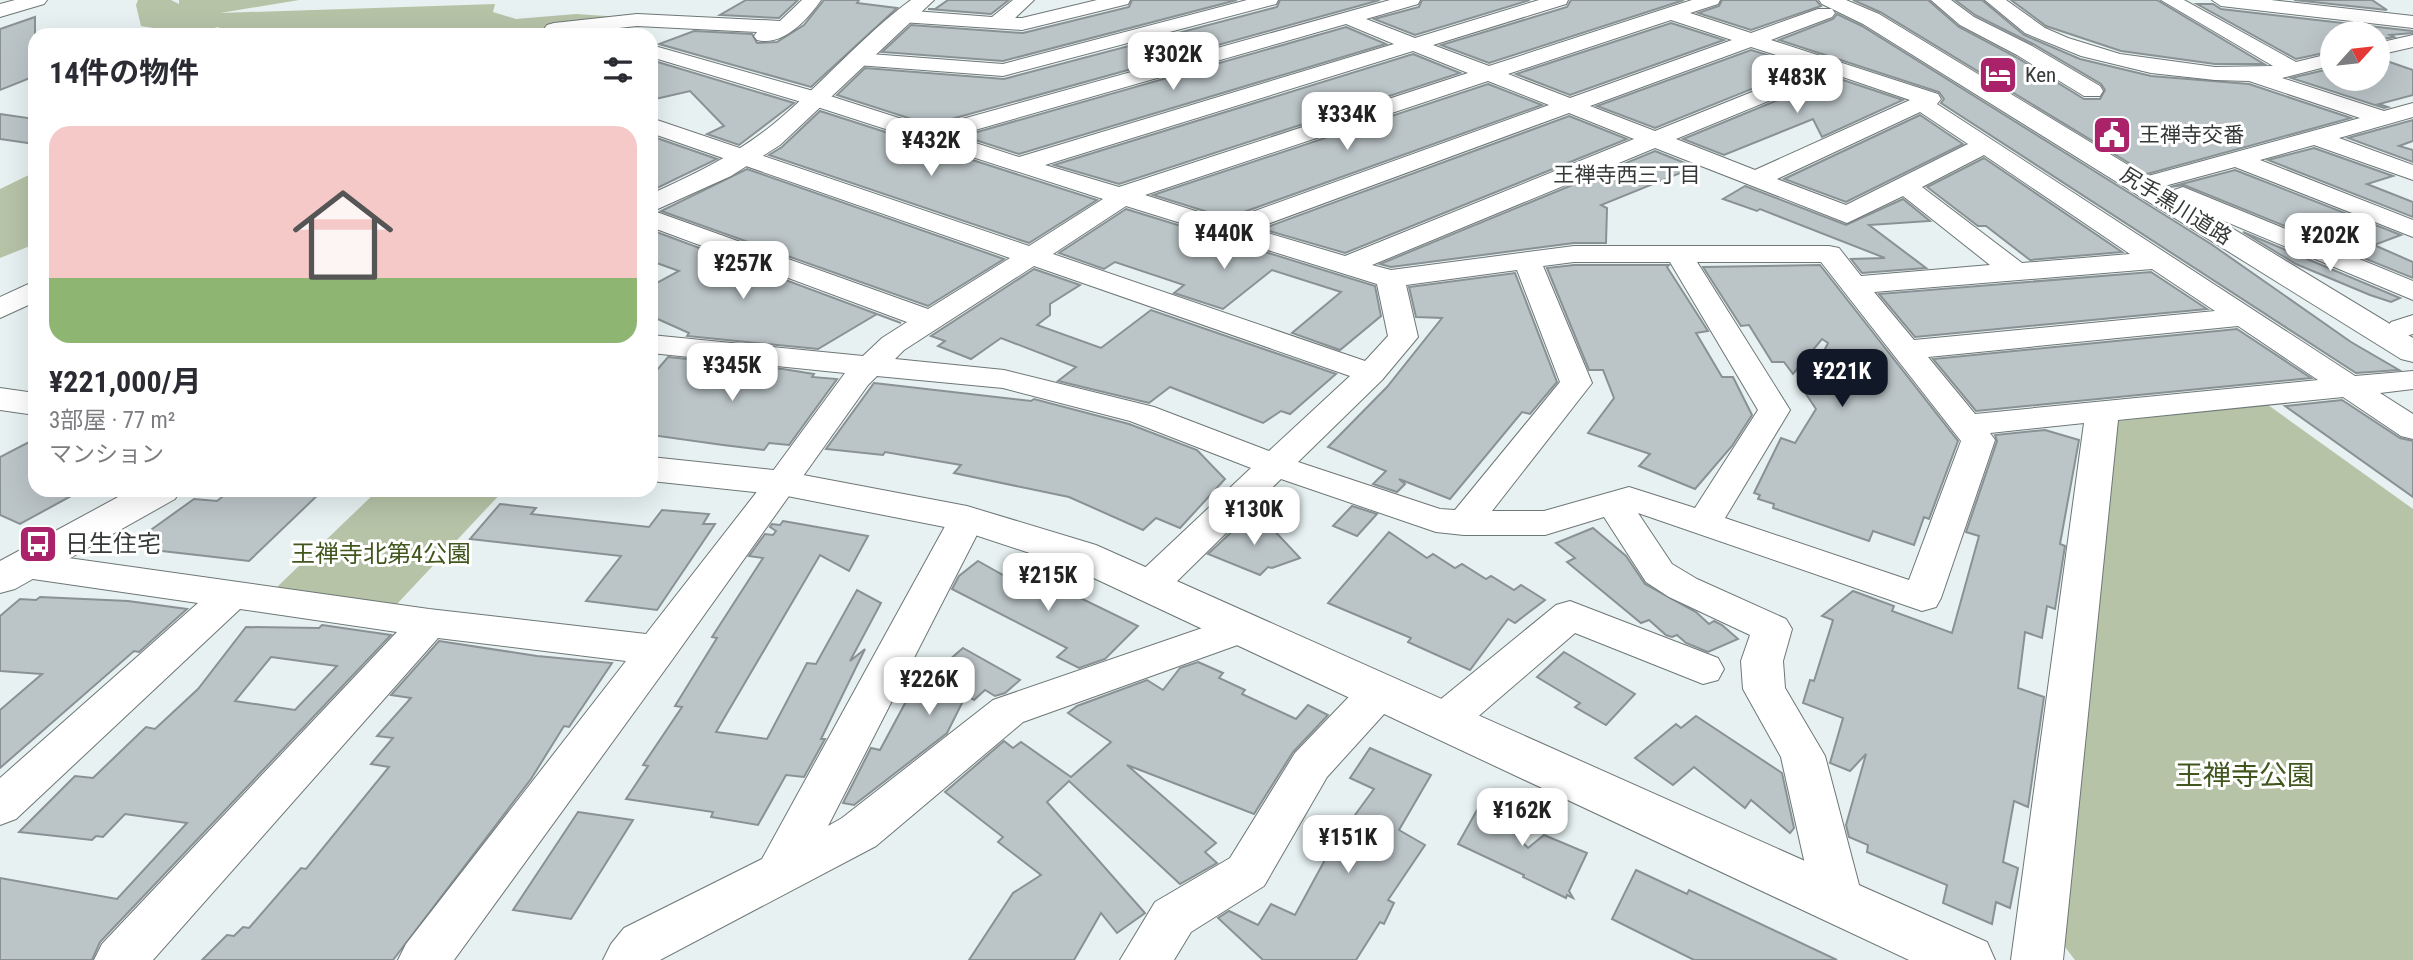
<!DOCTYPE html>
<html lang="ja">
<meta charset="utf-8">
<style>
:root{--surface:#fff;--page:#f2f2f3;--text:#2b2b33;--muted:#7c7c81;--accent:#111827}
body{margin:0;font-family:"Roboto Condensed","Noto Sans JP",sans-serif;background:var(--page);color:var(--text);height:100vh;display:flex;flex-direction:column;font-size:26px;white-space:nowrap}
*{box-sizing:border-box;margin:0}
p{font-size:23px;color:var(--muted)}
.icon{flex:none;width:38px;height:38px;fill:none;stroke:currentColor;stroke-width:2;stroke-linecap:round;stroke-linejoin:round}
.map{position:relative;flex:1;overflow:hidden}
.drawer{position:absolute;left:28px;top:28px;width:630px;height:469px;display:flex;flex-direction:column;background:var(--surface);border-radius:21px;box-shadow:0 7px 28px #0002}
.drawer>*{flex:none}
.needle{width:46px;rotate:63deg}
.tools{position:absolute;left:2320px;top:21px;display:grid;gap:14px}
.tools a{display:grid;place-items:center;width:70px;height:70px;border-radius:50%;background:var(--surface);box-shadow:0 7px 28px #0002;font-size:35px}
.price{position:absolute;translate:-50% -60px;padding:0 16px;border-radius:14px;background:#fff;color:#222;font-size:23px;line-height:46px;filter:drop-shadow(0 2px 4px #0008)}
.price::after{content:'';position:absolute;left:50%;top:42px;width:21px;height:16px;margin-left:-10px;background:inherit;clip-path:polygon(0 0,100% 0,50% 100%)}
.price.selected{background:var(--accent);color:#fff}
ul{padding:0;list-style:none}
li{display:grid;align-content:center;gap:14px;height:371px;padding:0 21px}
li span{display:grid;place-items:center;height:217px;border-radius:21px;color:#555}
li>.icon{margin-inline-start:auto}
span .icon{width:126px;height:126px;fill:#fffc;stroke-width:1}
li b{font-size:30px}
h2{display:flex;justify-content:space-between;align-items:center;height:84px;padding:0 21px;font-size:30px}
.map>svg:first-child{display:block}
.green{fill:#b6c3a7}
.building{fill:#bbc4c7;stroke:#899195;stroke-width:2;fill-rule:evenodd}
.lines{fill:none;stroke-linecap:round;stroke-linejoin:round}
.minor-casing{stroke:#6e7776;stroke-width:2}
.tertiary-casing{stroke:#6e7776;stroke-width:2}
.primary-casing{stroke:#6e7776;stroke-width:2}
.minor{fill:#fff;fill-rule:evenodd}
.tertiary{fill:#fff;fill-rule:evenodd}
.primary{fill:#fff;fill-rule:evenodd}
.labels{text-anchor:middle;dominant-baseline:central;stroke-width:6;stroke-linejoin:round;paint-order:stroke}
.far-poi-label{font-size:21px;fill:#353939;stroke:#fff;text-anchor:start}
.far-neighbourhood-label{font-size:21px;fill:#353939;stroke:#fff}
.far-street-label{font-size:21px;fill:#353939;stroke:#fff}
.poi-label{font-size:24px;fill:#353939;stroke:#fff;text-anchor:start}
.park-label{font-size:24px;fill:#41571e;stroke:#fff}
.near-park-label{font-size:28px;fill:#41571e;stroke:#fff}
</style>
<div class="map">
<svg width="2413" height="960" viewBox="0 0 2413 960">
<rect width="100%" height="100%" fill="#e7f1f1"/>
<!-- green -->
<g class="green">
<polygon points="138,0 171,0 179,4 179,0 299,0 220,13 495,4 493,12 516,19 576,14 621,17 553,26 530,35 216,35 224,31 218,27 191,34 141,26 136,5"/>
<polygon points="35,172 35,244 0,258 0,189"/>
<polygon points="2268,405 2413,509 2413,960 2075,960 2058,938 2117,421"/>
<polygon points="378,490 504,490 396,605 276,588"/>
</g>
<!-- building -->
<g class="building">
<polygon points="746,0 798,0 779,18 720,15"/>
<polygon points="824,0 859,0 857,3 897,8 811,87 659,44 694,31 752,34 757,43 777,42 804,25"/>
<polygon points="948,0 1009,0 991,14 928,9 935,9"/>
<polygon points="1132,0 1237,0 1003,61 882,52 911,25 1023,33 1129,7"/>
<polygon points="1280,0 1380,0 930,125 837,95 865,68 1004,79 1277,7"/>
<polygon points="1422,0 1530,0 1415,35 1374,19 1419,7"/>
<polygon points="1571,0 1684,0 1489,63 1441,45 1567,7"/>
<polygon points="1722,0 1816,0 1821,6 1751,30 1698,13 1719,6"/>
<polygon points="1853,0 1928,0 1959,27 2016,57 2084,99 2100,99 2105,90 2101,84 2033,44 1975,15 1955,0 1982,0 2024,35 2080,59 2151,76 2249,84 2351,118 2147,174 1880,12"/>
<polygon points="2011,0 2157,0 2264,64 2215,64 2121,51 2046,26"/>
<polygon points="2294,0 2372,0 2387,10"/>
<polygon points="2197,4 2213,4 2221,9 2413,31 2413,33 2390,35 2394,37 2378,40 2378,33 2333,33 2333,41 2328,41 2333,43 2333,51 2296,59"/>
<polygon points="1837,14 1862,26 2211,244 2351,342 2399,370 2356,373 1941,103 1944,99 1939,92 1779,40 1833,19"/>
<polygon points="35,17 35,76 0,90 0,29"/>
<polygon points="1671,23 1724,40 1570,95 1516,74"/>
<polygon points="1346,27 1386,44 1019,154 963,136"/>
<polygon points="1751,50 1806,67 1655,128 1597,106"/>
<polygon points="1413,54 1460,73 1119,184 1054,165"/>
<polygon points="2378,58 2413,70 2413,95 2379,104 2388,107 2384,108 2291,78 2333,68 2333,79 2378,79"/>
<polygon points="651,60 794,103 739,145 707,134 724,126 690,91 651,100"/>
<polygon points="1834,77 1903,100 1822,137 1813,119 1724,155 1683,139"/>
<polygon points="1488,84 1542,105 1227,218 1153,195"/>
<polygon points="820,111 1097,200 1029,243 769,155 782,147"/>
<polygon points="0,114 35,119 35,144 0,139"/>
<polygon points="1920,115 1963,144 1846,202 1784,179"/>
<polygon points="1569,116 1627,139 1345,253 1262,229"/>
<polygon points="2413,120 2413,141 2399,146 2413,150 2413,162 2348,138"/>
<polygon points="651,136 717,159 651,191"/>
<polygon points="2314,148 2393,176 2367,184 2413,202 2413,217 2268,160"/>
<polygon points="1655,151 1695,167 1601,205 1607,208 1606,243 1574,243 1391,267 1380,264"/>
<polygon points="1984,158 2122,252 2030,260 1986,226 1978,226 1927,187"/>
<polygon points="747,169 1004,259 928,306 661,211"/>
<polygon points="2235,170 2401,235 2374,245 2413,262 2413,278 2184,185 2170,187"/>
<polygon points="1745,186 1846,225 1903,199 1930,221 1869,225 1926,268 1862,273 1851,259 1885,258 1760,209 1757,211 1723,199"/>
<polygon points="1126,209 1375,286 1381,316 1340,350 1292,333 1341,292 1272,270 1223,309 1174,293 1184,285 1115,262 1104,269 1059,253"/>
<polygon points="651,230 901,323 877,314 818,349 687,336 689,333 651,316 651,286 679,271 651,261"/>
<polygon points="2243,232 2400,298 2391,302 2370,295 2296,264"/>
<polygon points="1574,265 1669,265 1667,267 1708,331 1696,333 1722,377 1733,377 1752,415 1732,446 1695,489 1639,466 1650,454 1588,433 1614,398 1603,370 1589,370 1547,268"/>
<polygon points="1820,265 1958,441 1929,519 1924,517 1914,545 1873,531 1869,541 1773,508 1774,504 1758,499 1760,495 1754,493 1781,438 1795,443 1816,409 1804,391 1828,343 1822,339 1793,374 1784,362 1772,362 1749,325 1741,326 1703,267"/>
<polygon points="1034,269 1080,285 1050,304 1050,315 1037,325 1101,348 1151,310 1336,374 1290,414 1281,411 1263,423 1170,387 1149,403 1058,381 1076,367 1001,338 971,359 938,346 945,341 931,336"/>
<polygon points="2151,272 2207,309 1915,337 1879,294"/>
<polygon points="1515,273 1557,382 1530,414 1522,412 1450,499 1399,479 1405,484 1397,492 1373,484 1386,471 1328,447 1387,387 1442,318 1416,317 1409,287"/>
<polygon points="2237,329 2311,378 1976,411 1933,359"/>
<polygon points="668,357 783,369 814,374 812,377 837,379 789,445 769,443 764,450 723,445 651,435 651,377"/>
<polygon points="874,383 1031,401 1034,399 1129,424 1197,450 1225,479 1180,528 1156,518 1143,530 1069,497 954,473 961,465 885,452 883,455 826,449"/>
<polygon points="2342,400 2400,438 2413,441 2413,497 2285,406"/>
<polygon points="2045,430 2079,440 2060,544 2065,546 2055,609 2047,606 2042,638 2025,632 2018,688 2044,697 2028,807 2014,801 2003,862 2018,868 2010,908 1996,902 1992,924 1943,903 1947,885 1867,852 1868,845 1849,837 1846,825 1866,754 1850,771 1830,763 1843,718 1803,703 1810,680 1814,681 1833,620 1822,616 1853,591 1894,606 1892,611 1952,633 1979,536 1966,532 1997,441 1995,435"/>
<polygon points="35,439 35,490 82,490 20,524 0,515 0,457"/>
<polygon points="231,490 323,490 249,561 127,547 194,499 217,501"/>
<polygon points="500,504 536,508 531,514 649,527 662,510 709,514 703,524 715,524 657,610 586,601 621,556 470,539"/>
<polygon points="1352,506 1377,514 1357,536 1333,526"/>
<polygon points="1255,510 1300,558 1272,568 1268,567 1260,575 1208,554"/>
<polygon points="783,521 868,536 849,571 820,555 716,732 767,739 807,663 816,664 857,590 881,603 850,661 865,649 821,739 825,739 804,777 786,775 758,825 711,817 713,812 626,799 648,766 643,765 682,707 675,706 717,638 712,637 763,558 749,556 765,534 773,535 776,531 770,527 772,524 780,525"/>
<polygon points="1593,528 1626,556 1645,584 1696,612 1709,624 1714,621 1722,625 1738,639 1708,652 1686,643 1677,635 1672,637 1666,635 1649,620 1641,623 1567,562 1575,558 1556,543"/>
<polygon points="1389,532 1427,558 1433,554 1455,568 1462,564 1486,579 1491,576 1514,590 1521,585 1545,600 1515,623 1508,619 1470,670 1408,642 1411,638 1328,603"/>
<polygon points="978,561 1003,575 1010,569 1057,594 1062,589 1138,626 1105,659 1079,668 1057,657 1067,648 952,589 959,576"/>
<polygon points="40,597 128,601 187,609 139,652 134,651 0,768 0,710 42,674 0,671 0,616 20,599 36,600"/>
<path d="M322,625L391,635L100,942L92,960H0V878L117,899L187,823L125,814L103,837L96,836L92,840L19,832L75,776L93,778L146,727L155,729L198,689L246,627L319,628ZM271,657L337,666L295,710L235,701Z"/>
<polygon points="439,641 537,656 612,663 569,727 564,726 531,779 393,960 202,960 227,935 234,936 243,927 249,928 301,868 306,869 389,767 371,764 393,738 377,736 411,698 391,695"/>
<polygon points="963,648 1020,680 1005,693 995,696 985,690 974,700 966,695 947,733 854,805 843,803 871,748 880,750 910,694"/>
<polygon points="1564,652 1635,694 1606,725 1575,707 1580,703 1537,677"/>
<polygon points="1198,662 1223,673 1219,678 1245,690 1242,694 1296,719 1308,705 1328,715 1293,752 1254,814 1127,765 1216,843 1205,852 1217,863 1180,884 1069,781 1047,802 1145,913 1117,933 1101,913 1074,960 969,960 1013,893 1041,875 998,842 1003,837 945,792 1004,741 1013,748 1021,742 1071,777 1111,742 1068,713 1077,706 1147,680 1163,690 1180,668"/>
<polygon points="1696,716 1782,773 1794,828 1790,833 1751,800 1745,808 1694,767 1673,785 1635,758 1676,724 1681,728"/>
<polygon points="1370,748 1431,775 1399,830 1425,845 1388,900 1394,903 1384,924 1380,922 1356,960 1263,960 1218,918 1229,911 1258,925 1271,904 1295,915 1333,845 1374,789 1350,778"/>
<polygon points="1486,794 1517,808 1514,814 1518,816 1508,827 1528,848 1544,835 1587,853 1569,891 1573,898 1567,895 1566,898 1523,877 1524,875 1458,844"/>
<polygon points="578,812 633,820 571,919 513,910"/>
<polygon points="1636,870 1687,894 1689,890 1837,960 1694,960 1612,919"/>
</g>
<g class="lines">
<!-- minor casing -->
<g class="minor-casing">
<g id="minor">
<path d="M802,0H821C808,19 783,47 757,40L754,36L757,32L637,26L554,35L547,33L544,29L547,25L554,23L637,14L780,21Z"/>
<polygon points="1013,0 1034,0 1015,18 1022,18 1097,0 1130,0 1128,4 1022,30 901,22 891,16 901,10 992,17"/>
<polygon points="1247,0 1278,0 1276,4 1003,76 857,65 850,63 847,59 850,55 857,53 1003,64"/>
<path d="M1390,0H1420L1418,4L1366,19L1415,38L1539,0H1568L1566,4L1433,45L1489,66L1692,0H1720L1718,4L1690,13L1751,33L1818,9H1832L1835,13L1832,17L1771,40L1938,94L1941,99L1937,104L2355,376L2413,371V389L2380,393L2413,414V439L2401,436L2343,397L2118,420L2063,960H2011L2084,423L1990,433L1995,440L1941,598L1936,607L1922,611L1638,513L1672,564L1697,579L1786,619L1792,629L1783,661L1785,688L1825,756L1863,900L1855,915L1838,921L1821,915L1813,900L1781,757L1743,689L1741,661L1750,635L1669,597L1646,582L1604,517L1545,535H1464L1436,532L1281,479L1162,596L1148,600L1134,596L1129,587L1134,578L1251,468L1130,421L1003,388L877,376L868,385L672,660L454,960H398L406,944L626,661L438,638L153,960H94L102,944L397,632L240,609L16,819L0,825V778L198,603L26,578L13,574L7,565L13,556L26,552L429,609L646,634L770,475L845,373L651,353V335L863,356L882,338L907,322L651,227V210L928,309L1010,258L651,133V118L1029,246L1103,199L808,104L651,57V45L824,94L930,128ZM1671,20L1732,40L1570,98L1508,74ZM1346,24L1394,44L1019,157L954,136ZM1751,47L1814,67L1655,131L1590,106ZM1413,51L1468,73L1119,187L1045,165ZM1834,74L1910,100L1755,170L1676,139ZM1488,81L1549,105L1227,221L1145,195ZM1920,112L1968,144L1846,205L1777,179ZM1569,113L1634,139L1345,256L1254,229ZM1655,148L1847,223L1903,196L1990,265L1861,276L1839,248L1829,246H1574L1391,270L1372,265ZM1984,155L2130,254L2022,263L1922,187ZM1126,206L1377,284L1388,336L1365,361L1053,254ZM1574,262H1670L1758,410L1695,508L1629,487L1544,511H1492L1592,383L1543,266ZM1697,262H1821L1961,441L1909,580L1725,518L1790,410ZM1034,266L1350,376L1269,451L1154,407L1004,370L895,359L904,350ZM2152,269L2215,311L1914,340L1874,292ZM1517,270L1560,382L1455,510L1440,509L1298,462L1382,380L1418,337L1406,285ZM2238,326L2318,380L1975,414L1928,357Z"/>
<polygon points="1931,0 1951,0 1974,17 2032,46 2100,86 2103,91 2100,96 2084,96 2017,55 1960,25"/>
<polygon points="1985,0 2006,0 2045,28 2068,38 2120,54 2215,67 2273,66 2161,0 2184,0 2296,62 2333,53 2333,65 2282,78 2384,111 2413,103 2413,117 2339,138 2413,165 2413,180 2314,145 2260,160 2413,220 2413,237 2235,167 2157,188 2148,186 2145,181 2148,176 2360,118 2249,81 2215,80 2151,73 2081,56 2025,33"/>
<polygon points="2212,0 2271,0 2413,16 2413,28 2221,6"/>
<polygon points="2413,35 2413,47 2378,55 2378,43"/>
<polygon points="2183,187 2413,281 2413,300 2174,200 2170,195 2174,190"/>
<polygon points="35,281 35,302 0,318 0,297"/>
<polygon points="2413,315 2413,334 2402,337 2391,334 2387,328 2391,322"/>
<polygon points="967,507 980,511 985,519 828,826 842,818 993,700 1243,614 1257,618 1263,628 1257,638 1023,722 876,846 660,960 603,960 611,944 624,928 762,859 949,519 954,511"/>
<polygon points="1570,601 1718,658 1724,669 1718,680 1703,684 1575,633 1460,732 1445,736 1430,732 1423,720 1430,708 1556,605"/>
<polygon points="1380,675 1395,680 1401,691 1395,702 1327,777 1264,886 1191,932 1174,960 1120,960 1155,902 1230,858 1295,753 1365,680"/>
</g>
</g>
<!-- tertiary casing -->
<g class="tertiary-casing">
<g id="tertiary">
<polygon points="15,0 47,0 44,4 0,17 0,4"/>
<path d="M911,0H934L780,145L731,176L651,212V194C695,174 739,153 776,122C823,83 862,36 911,0Z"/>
<polygon points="0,388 35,393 35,415 0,410"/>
<polygon points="651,457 782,471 967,506 1096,545 1987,942 1995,960 1909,960 1066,565 960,530 782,495 651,481"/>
<polygon points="131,490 180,490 175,499 15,589 0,593 0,561"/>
</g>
</g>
<!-- primary casing -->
<g class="primary-casing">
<polygon id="primary" points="1819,0 1846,0 1879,14 2413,338 2413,362 2401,359 1863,24 1822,4"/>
</g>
<!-- minor -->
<use href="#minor" class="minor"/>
<!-- tertiary -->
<use href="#tertiary" class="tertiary"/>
<!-- primary -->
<use href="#primary" class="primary"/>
</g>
<!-- icons -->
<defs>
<g id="hotel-square" transform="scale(2.0125)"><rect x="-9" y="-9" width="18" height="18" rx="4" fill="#a9226a" stroke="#fff"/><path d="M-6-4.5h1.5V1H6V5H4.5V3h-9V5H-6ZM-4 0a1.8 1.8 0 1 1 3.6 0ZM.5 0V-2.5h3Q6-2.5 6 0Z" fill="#fff"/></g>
<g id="civic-square" transform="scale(2.0125)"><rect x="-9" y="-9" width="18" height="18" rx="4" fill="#a9226a" stroke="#fff"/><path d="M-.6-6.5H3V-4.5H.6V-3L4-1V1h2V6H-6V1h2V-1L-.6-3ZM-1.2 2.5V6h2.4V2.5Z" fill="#fff"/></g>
<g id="bus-square" transform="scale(2.0125)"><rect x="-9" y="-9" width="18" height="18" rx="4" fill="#a9226a" stroke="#fff"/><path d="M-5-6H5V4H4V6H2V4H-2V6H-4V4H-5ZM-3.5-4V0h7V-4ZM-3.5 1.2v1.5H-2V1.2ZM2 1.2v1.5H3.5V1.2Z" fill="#fff"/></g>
</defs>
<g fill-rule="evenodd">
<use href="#hotel-square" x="1998" y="75"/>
<use href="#civic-square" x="2112" y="135"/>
<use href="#bus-square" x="38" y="544"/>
</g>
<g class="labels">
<!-- far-poi labels -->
<g class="far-poi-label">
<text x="2025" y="75">Ken</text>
<text x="2139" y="135">王禅寺交番</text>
</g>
<!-- far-neighbourhood labels -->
<g class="far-neighbourhood-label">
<text x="1627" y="175">王禅寺西三丁目</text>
</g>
<!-- far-street labels -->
<g class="far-street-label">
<text transform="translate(2176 206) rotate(32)">尻手黒川道路</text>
</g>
<!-- poi labels -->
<g class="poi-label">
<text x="65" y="544">日生住宅</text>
</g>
<!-- park labels -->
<g class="park-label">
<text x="381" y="554">王禅寺北第4公園</text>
</g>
<!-- near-park labels -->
<g class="near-park-label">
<text x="2245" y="775">王禅寺公園</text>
</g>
</g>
</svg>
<div class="tools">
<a><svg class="needle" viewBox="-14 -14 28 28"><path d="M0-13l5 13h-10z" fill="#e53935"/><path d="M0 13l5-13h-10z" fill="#7c7c81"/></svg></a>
</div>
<b class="price" style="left:1173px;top:92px">¥302K</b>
<b class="price" style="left:1797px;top:115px">¥483K</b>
<b class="price" style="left:1347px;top:152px">¥334K</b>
<b class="price" style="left:931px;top:178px">¥432K</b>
<b class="price" style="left:1224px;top:271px">¥440K</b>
<b class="price" style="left:2330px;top:273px">¥202K</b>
<b class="price" style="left:743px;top:301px">¥257K</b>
<b class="price" style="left:732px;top:403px">¥345K</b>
<b class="price selected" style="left:1842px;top:409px">¥221K</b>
<b class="price" style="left:1254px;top:547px">¥130K</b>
<b class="price" style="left:1048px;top:613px">¥215K</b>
<b class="price" style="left:929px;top:717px">¥226K</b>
<b class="price" style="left:1522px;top:848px">¥162K</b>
<b class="price" style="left:1348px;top:875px">¥151K</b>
<section class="drawer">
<h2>14件の物件<svg class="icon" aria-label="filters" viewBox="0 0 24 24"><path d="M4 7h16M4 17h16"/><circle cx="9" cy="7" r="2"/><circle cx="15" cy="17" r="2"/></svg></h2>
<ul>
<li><span style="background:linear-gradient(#f6c9c9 70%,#8fb573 0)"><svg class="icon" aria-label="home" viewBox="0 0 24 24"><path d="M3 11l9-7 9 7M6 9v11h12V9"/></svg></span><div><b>¥221,000/月</b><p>3部屋 · 77 m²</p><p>マンション</p></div></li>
</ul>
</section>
</div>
